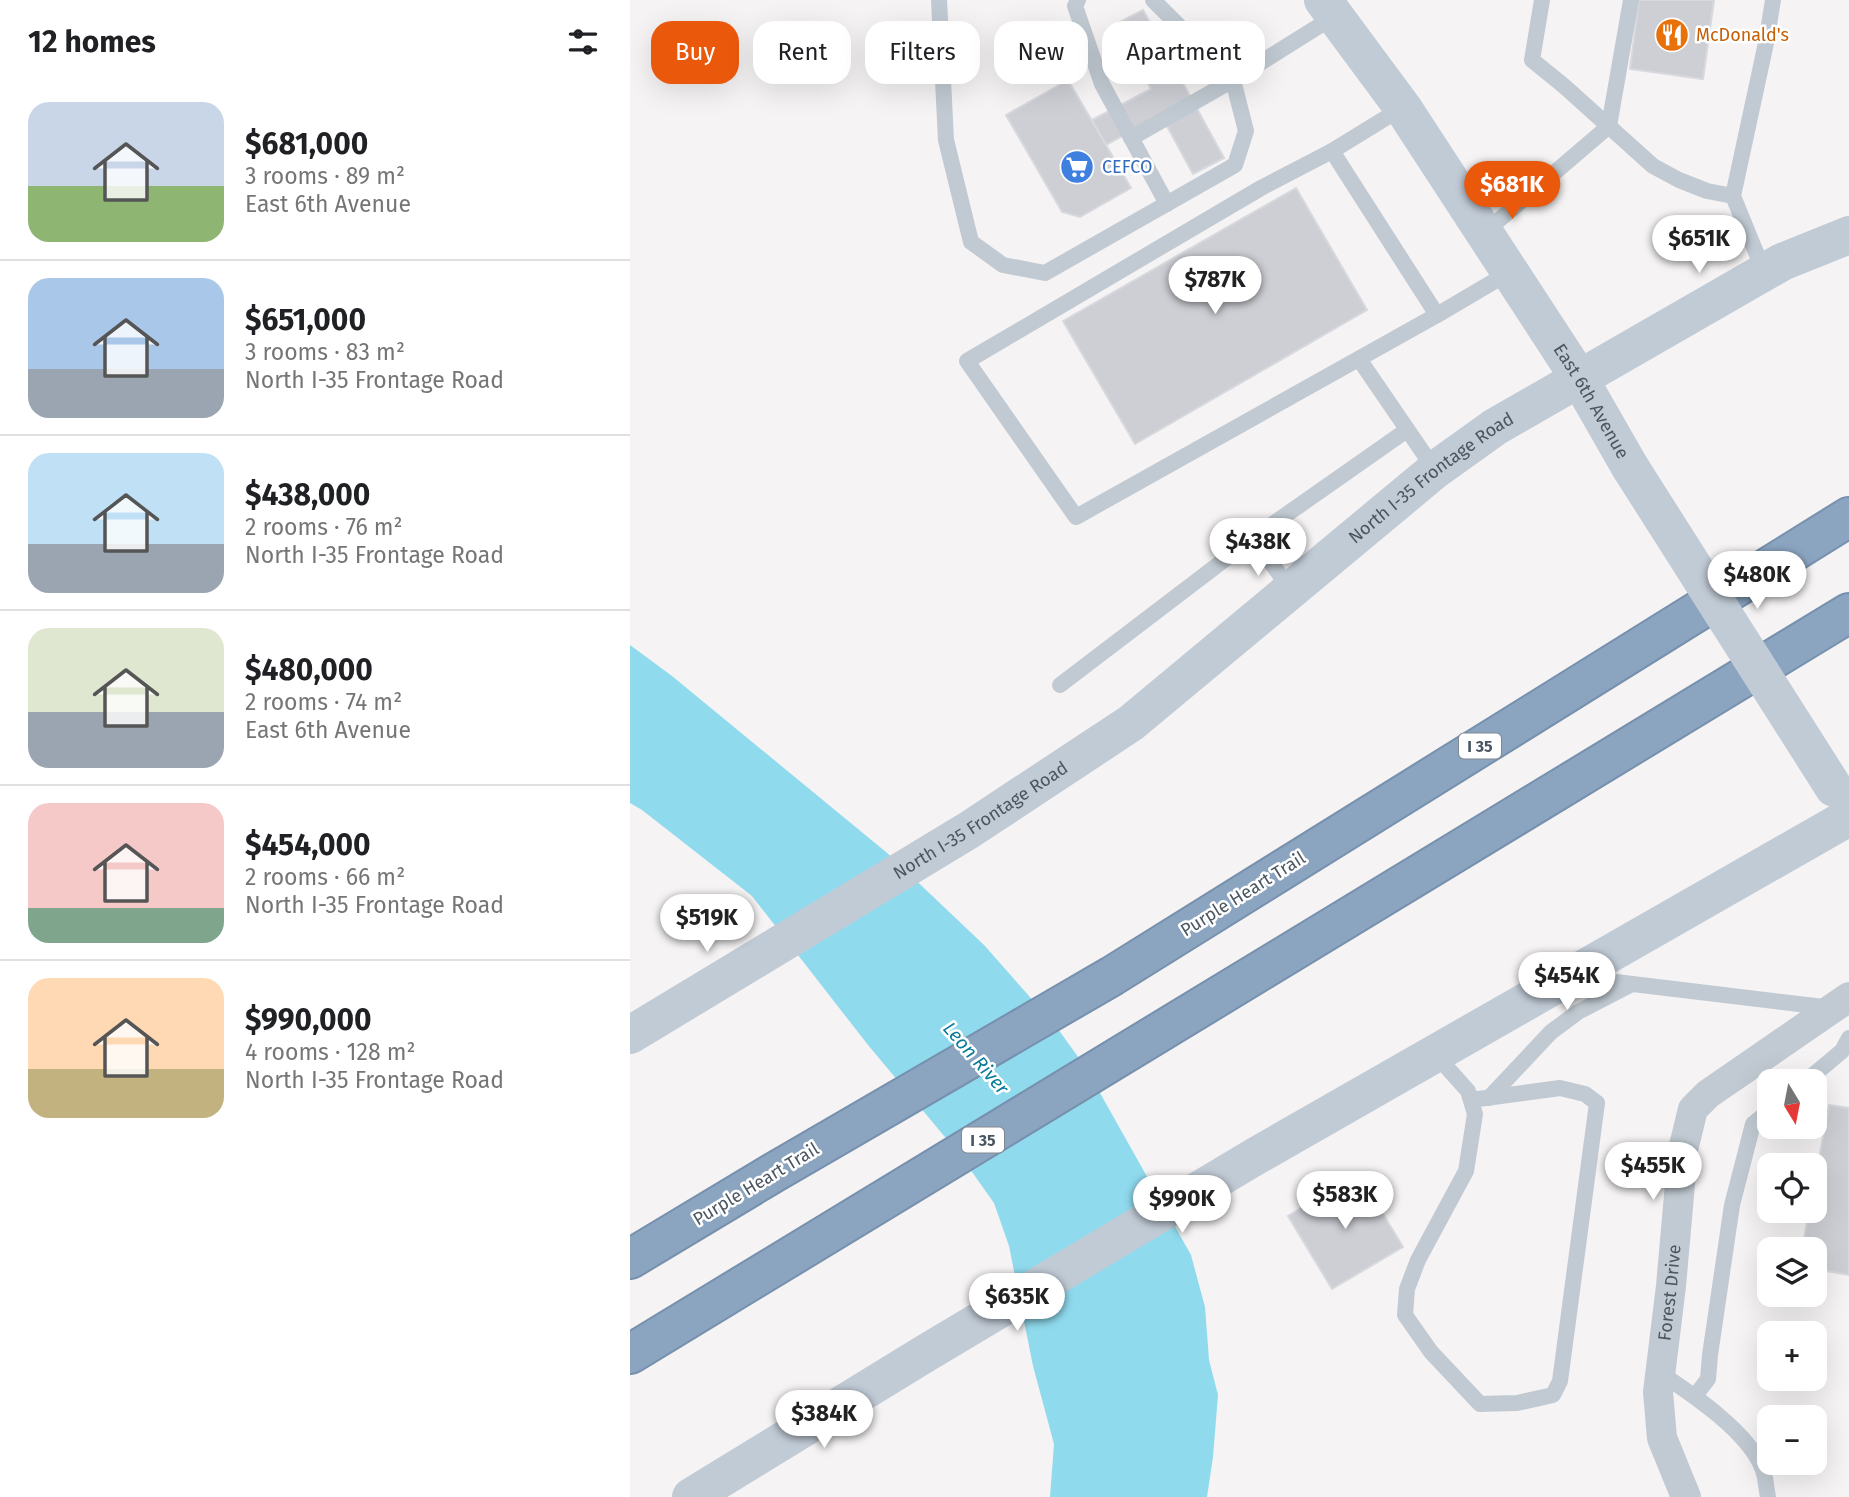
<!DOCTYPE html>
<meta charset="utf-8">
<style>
:root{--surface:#fff;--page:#f6f6f6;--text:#202124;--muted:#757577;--line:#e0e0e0;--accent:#ea580c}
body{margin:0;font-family:"Fira Sans",sans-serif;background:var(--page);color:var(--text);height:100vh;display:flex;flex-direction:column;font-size:26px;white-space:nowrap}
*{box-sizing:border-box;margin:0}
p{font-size:23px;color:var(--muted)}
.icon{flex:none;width:38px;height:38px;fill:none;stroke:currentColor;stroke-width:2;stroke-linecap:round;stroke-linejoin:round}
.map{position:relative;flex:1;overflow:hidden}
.drawer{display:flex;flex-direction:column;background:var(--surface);width:630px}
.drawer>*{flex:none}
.hud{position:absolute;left:21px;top:21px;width:665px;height:63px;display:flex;gap:14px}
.needle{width:46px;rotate:170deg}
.controls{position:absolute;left:1127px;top:1069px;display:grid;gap:14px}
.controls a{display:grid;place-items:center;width:70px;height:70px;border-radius:14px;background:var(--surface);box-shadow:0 7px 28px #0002;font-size:35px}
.price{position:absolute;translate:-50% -60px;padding:0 16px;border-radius:24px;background:#fff;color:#222;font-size:23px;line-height:46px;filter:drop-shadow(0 2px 4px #0008)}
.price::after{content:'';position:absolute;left:50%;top:42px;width:21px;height:16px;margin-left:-10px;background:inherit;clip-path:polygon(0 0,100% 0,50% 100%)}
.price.selected{background:var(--accent);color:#fff}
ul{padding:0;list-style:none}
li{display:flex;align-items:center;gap:21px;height:175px;padding:0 28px}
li+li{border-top:2px solid var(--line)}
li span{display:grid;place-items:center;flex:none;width:196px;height:140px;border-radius:21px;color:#555}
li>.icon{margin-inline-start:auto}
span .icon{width:84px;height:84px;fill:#fffc;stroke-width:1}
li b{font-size:30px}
h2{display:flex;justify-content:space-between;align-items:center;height:84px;padding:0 28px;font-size:30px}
.chip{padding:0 24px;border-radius:21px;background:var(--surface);box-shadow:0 7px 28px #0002;font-size:24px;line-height:63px}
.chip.selected{background:var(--accent);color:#fff}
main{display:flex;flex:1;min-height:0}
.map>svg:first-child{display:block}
.water{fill:#90daee}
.building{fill:#cdcfd5;stroke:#d7d9de;stroke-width:2}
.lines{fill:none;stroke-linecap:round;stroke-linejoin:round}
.motorway-casing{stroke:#7690ad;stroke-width:42}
.service{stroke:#c1cad2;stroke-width:16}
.minor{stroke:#c1cad2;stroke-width:30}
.secondary{stroke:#c1cbd6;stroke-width:38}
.motorway{stroke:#8ba5c1;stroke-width:38}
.secondary-bridge{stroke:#c1cbd6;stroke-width:38}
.labels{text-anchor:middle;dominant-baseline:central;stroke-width:5;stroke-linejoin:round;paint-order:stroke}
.shield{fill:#fff;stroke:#808990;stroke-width:2}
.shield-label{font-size:16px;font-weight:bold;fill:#4a5661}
.food-label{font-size:18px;fill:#c56008;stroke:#fff;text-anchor:start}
.shop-label{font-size:18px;fill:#366cbe;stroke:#fff;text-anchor:start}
.street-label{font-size:18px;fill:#4a5661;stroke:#fff}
.water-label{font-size:19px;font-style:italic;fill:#0c7c9b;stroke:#fff}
</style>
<main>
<section class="drawer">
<h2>12 homes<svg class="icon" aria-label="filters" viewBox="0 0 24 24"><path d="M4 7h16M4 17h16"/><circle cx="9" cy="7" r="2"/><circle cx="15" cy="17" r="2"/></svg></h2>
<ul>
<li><span style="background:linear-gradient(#c9d6e8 60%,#8fb573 0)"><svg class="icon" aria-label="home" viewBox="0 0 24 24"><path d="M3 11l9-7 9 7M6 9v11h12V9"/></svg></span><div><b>$681,000</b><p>3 rooms · 89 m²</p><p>East 6th Avenue</p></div></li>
<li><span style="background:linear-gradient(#a9c7e8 65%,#9aa5b1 0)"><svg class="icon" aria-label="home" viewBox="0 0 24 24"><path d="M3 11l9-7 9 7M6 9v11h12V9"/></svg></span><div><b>$651,000</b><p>3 rooms · 83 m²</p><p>North I-35 Frontage Road</p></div></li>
<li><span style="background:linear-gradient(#bfe0f5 65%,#9aa5b1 0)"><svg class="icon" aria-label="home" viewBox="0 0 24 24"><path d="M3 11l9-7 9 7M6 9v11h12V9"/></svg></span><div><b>$438,000</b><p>2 rooms · 76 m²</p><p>North I-35 Frontage Road</p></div></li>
<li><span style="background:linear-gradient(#dfe7d0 60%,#9aa5b1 0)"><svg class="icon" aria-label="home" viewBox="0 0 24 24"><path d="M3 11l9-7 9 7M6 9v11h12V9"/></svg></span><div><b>$480,000</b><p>2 rooms · 74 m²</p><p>East 6th Avenue</p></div></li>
<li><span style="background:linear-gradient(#f6c9c9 75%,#7fa58c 0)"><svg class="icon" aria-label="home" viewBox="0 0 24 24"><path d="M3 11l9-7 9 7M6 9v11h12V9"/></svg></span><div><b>$454,000</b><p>2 rooms · 66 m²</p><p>North I-35 Frontage Road</p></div></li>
<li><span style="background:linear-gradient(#ffd9b3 65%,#c2b280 0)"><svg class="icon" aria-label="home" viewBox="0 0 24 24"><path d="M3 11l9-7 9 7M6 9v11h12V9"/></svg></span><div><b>$990,000</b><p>4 rooms · 128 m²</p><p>North I-35 Frontage Road</p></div></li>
</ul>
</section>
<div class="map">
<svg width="1219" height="1497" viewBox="0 0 1219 1497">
<rect width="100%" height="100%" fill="#f5f3f3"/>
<!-- water -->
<polygon class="water" points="0,645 42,676 256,852 354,945 428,1029 456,1068 561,1255 575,1307 579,1360 588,1395 583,1457 577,1497 420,1497 424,1444 403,1366 379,1246 364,1203 330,1155 238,1045 122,896 12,810 0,803"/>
<!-- building -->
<g class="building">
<polygon points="1009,0 1084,0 1073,79 1000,69"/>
<polygon points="513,10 594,158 563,174 531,115 476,145 462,120 521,89 486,24"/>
<polygon points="438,80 501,188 450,217 432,212 376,115"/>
<polygon points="666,188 737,310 505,444 433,321"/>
<polygon points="1199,1105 1219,1108 1219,1275 1185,1269 1185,1250 1172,1250 1179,1211 1185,1211 1185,1181"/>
<polygon points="728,1173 773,1247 702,1289 658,1216"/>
</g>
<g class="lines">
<!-- motorway casing -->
<g class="motorway-casing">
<g id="motorway">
<polyline points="0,1259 143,1173 482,976 1219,517"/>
<polyline points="0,1354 1219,613"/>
</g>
</g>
<!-- service -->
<g class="service">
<polyline points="309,0 316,140 341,242 373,265 415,273 605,165 616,131 603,80 501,138"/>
<polyline points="448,0 445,6 472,84 537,204"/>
<polyline points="523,0 603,80 705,16"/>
<polyline points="912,0 902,60 934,86 1023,166 1049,180 1077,191 1103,196"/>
<polyline points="772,108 702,151 807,315 880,272"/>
<polyline points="702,151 631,188 337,361 446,517 807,315"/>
<polyline points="855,232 979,126 1001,0"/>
<polyline points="1134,272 1103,196 1136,43 1143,0"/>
<polyline points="729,359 805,470"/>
<polyline points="661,590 623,538 777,430"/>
<polyline points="430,685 623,538"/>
<polyline points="953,978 1202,1008"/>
<polyline points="805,1054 838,1091 845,1114 836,1171 788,1260 777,1289 775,1315 801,1352 850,1404 887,1403 923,1395 930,1381 967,1103 955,1094 930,1088 841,1100"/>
<polyline points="1175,1082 1212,1051 1219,1038"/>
<polyline points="859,1098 921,1032 948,1012 1002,984"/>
<path d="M1030,1373C1062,1394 1120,1433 1133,1470C1136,1478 1136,1488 1138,1497"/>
<polyline points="1065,1396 1078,1379 1080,1355 1102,1205 1123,1124 1139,1111"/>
</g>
<!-- minor -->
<path class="minor" id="s1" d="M1056,1497L1032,1438L1028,1392L1041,1286L1053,1150L1063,1109L1078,1094L1219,997"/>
<!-- secondary -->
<g class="secondary">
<path id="s2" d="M693,0L773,108L949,378L1000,467"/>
<path id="s3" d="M0,1035L339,830L501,723L805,470L865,427L1152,262L1219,235"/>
<polyline points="61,1497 296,1353 626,1156 1219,817"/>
</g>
<!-- motorway -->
<use href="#motorway" class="motorway"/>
<!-- secondary-bridge -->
<polyline class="secondary-bridge" points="1000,467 1204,788"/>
</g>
<!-- icons -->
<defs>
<g id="restaurant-disc" transform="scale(1.75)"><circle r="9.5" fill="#e8710a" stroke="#fff"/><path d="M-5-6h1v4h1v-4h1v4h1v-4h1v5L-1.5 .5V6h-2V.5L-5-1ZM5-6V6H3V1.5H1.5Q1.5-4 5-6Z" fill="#fff"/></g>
<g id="supermarket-disc" transform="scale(1.75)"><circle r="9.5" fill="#3f7fe0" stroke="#fff"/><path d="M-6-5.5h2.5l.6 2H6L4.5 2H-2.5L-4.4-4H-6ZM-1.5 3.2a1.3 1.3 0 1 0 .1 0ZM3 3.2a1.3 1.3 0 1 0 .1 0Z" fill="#fff"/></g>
</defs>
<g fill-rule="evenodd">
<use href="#restaurant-disc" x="1042" y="35"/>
<use href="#supermarket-disc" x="447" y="167"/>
</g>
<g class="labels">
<!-- shield labels -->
<g class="shield">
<rect x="829" y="733.5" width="42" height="25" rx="5"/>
<rect x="332" y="1127.5" width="42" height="25" rx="5"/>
</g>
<g class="shield-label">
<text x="850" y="746">I 35</text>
<text x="353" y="1140">I 35</text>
</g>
<!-- food labels -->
<g class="food-label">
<text x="1066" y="35">McDonald's</text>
</g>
<!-- shop labels -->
<g class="shop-label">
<text x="472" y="167">CEFCO</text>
</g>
<!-- street labels -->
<g class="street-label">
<text stroke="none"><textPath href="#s2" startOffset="483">East 6th Avenue</textPath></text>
<text stroke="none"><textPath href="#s3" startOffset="978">North I-35 Frontage Road</textPath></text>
<text stroke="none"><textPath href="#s3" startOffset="411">North I-35 Frontage Road</textPath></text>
<text transform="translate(613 894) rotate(-32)">Purple Heart Trail</text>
<text transform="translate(126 1184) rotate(-31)">Purple Heart Trail</text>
<text stroke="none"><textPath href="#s1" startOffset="210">Forest Drive</textPath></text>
</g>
<!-- water labels -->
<g class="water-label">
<text transform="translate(346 1058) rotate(49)">Leon River</text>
</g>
</g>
</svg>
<div class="controls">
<a><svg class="needle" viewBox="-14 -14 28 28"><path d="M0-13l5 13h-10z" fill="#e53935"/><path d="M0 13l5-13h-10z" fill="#757577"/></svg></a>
<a><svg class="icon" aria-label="locate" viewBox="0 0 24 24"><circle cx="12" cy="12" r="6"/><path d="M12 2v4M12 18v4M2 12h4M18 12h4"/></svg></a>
<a><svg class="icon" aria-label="layers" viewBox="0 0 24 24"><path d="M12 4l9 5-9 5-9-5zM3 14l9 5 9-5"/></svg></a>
<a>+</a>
<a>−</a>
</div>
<b class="price selected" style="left:882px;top:221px">$681K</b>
<b class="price" style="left:1069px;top:275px">$651K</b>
<b class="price" style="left:585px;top:316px">$787K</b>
<b class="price" style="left:628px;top:578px">$438K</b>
<b class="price" style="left:1127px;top:611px">$480K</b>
<b class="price" style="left:77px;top:954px">$519K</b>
<b class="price" style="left:937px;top:1012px">$454K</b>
<b class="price" style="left:1023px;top:1202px">$455K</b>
<b class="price" style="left:715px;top:1231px">$583K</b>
<b class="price" style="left:552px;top:1235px">$990K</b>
<b class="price" style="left:387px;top:1333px">$635K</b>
<b class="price" style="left:194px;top:1450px">$384K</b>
<div class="hud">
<a class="chip selected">Buy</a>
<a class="chip">Rent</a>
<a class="chip">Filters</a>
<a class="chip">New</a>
<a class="chip">Apartment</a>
</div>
</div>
</main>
